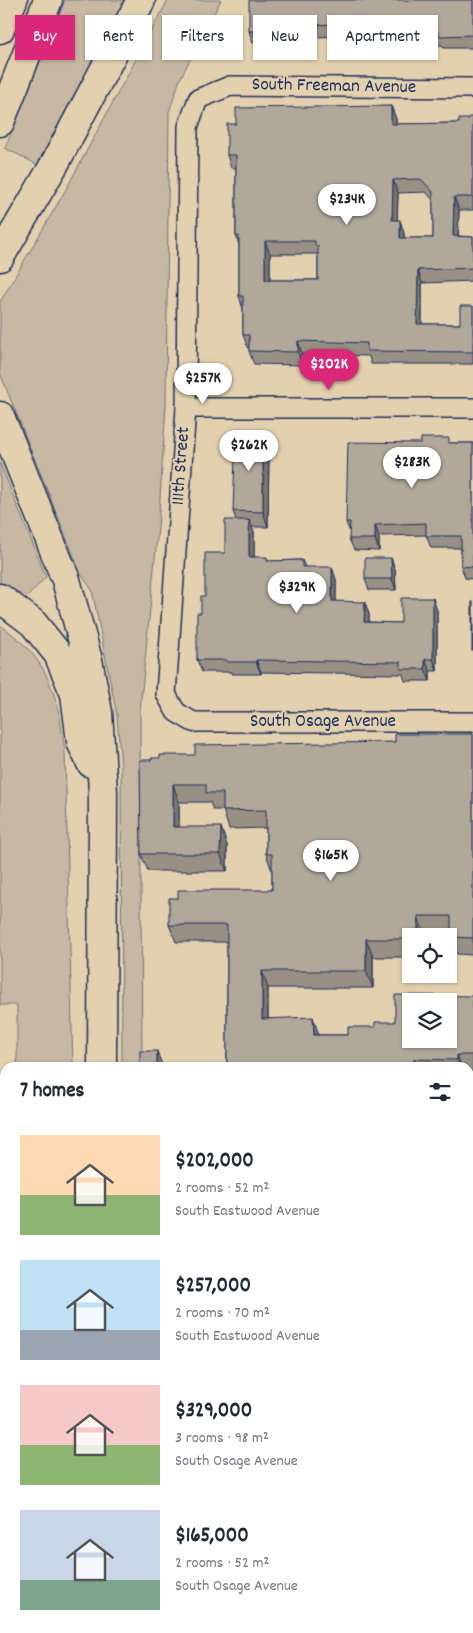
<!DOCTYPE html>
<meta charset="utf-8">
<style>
:root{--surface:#fff;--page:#f2f2f3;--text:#1f2937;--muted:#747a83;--accent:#db2777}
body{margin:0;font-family:Dekko,sans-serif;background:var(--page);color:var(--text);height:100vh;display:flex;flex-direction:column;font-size:19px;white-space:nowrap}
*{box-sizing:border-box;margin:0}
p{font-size:16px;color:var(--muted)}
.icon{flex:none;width:28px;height:28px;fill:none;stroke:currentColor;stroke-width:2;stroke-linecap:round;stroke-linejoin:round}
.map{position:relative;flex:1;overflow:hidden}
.drawer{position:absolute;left:0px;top:1062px;width:474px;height:571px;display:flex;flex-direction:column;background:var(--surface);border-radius:15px 15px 0 0;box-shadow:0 1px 4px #0004}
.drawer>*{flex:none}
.banner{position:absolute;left:15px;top:15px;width:444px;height:45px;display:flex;gap:10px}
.fabs{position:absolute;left:402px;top:928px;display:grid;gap:10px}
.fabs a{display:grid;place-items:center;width:55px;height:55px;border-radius:0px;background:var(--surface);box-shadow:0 1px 4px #0004;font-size:25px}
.price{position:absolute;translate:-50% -42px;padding:0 11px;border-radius:18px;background:#fff;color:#222;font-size:16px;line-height:32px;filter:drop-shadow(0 1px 2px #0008)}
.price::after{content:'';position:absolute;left:50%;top:30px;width:15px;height:11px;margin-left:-8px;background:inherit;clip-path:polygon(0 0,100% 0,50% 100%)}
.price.selected{background:var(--accent);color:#fff}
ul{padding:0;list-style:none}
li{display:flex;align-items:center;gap:15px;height:125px;padding:0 20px}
li span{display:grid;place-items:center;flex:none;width:140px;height:100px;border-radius:0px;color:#555}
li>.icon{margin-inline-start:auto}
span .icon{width:60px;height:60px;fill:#fffc;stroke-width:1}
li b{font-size:21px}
h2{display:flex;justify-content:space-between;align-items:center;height:60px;padding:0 20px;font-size:21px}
.pill{padding:0 18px;border-radius:0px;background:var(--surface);box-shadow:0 1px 4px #0004;font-size:18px;line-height:45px}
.pill.selected{background:var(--accent);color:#fff}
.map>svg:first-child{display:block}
.green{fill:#c6b8a2;stroke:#707480}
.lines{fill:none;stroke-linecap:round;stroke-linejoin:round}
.minor-casing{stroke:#1b2f5e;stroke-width:22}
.secondary-casing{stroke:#1b2f5e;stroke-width:31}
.motorway-casing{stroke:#1b2f5e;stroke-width:31}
.minor{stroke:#e3d0ae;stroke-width:19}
.secondary{stroke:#e3d0ae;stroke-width:28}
.motorway{stroke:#e3d0ae;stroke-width:28}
.wall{fill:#989084;stroke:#1b2f5e;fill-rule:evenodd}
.shaded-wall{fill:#7c766c;stroke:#1b2f5e}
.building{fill:#b1a89a;stroke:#1b2f5e;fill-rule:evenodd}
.labels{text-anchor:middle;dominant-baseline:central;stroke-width:4;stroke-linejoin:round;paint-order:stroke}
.street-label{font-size:19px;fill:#1b2f5e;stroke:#e3d0ae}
</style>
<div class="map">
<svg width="473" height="1633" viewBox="0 0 473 1633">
<rect width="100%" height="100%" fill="#e3d0ae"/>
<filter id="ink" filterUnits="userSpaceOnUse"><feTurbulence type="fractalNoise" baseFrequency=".02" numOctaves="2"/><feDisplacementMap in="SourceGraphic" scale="10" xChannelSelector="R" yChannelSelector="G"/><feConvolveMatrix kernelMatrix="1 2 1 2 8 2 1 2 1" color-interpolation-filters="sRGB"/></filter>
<g filter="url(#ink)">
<!-- green -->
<g class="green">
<polygon points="65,0 126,0 38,165 5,148"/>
<polygon points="168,0 221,0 180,79 169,112 166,406 158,528 140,710 142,1067 122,1067 121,767 117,715 92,590 81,574 0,373 0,302 64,193"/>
<polygon points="0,463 46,577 24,600 0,585"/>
<path d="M0,625C50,659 58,696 65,753L73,1067H17V1005H0Z"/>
</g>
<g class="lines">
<!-- minor casing -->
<g class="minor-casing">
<g id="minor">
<polyline points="473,88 230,86 198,99 188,127 186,408 166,694 176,712 193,722 473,722"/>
<polyline points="186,408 473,408"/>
<polyline points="57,1629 57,1633"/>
<polyline points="397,1633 397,1629"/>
</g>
</g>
<!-- secondary casing -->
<g class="secondary-casing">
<g id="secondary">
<polyline points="0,1362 5,1362"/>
<polyline points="469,1362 473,1362"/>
</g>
</g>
<!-- motorway casing -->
<g class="motorway-casing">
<g id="motorway">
<polyline points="0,29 13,0"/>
<polyline points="0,122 48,0"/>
<polyline points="0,257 54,165 141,0"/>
<polyline points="0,416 66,580 88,660 98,712 103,792 102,1068"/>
<polyline points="0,598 33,623 58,654 75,694 81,742 91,763"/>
</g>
</g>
<!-- minor -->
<use href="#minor" class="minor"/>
<!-- secondary -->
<use href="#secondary" class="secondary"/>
<!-- motorway -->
<use href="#motorway" class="motorway"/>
</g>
<!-- wall -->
<g class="wall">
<polygon points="473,0 473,48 444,48 442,45 400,45 397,36 348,36 315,37 314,46 311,46 311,49 259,48 257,43 253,43 249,31"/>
<path d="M391,106L396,119V124L459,123L473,117V210H459L458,236L473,237V281L422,283V324H460L473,306V364H371L369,356L302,354V365L254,364L249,351V348H248L243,335V309L239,296V245L236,236V168H231L227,155L236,124ZM426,192L433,200V238H404V233L397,220L398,193ZM270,254H318V280H270Z"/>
<polygon points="263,432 269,448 268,527 252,527 254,532 254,557 269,561 302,560 305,567 336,579 336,602 369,614 369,622 401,623 437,610 437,671 430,671 430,681 405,681 403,674 261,672 261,674 232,674 231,672 202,672 197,660 201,613 205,596 225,553 236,520 233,511"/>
<polygon points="451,443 473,443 473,579 465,578 461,566 461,548 431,548 426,535 379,536 379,551 354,550 349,539 350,533 346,522"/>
<polygon points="391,558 395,569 396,590 369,590 365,579"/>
<polygon points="473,734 473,955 457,954 451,937 451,934 424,934 424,936 411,936 411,957 373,957 373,988 268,988 268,1018 319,1035 348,1035 395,1022 473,996 473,1072 469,1072 469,1068 227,1068 227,942 176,942 169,925 178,898 272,890 272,871 266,854 266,828 229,829 223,810 213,810 210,802 179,802 179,827 227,845 227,871 148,871 141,854 151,760 160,758 395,742"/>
<polygon points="469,1088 473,1088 473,1310 472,1310 469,1300"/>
<rect x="0" y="1143" width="5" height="160"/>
<rect x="469" y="1393" width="4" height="51"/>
<polygon points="0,1397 2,1402 5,1402 5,1594 3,1594 3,1622 5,1629 0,1633"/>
</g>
<!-- shaded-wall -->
<g class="shaded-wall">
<polygon points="310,25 315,37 314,46 310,34"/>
<polygon points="307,34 311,46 311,49 307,36"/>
<polygon points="391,106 396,119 396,137 391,124"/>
<polygon points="393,180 398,193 397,233 392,220"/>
<polygon points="454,197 459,210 458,249 453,236"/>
<polygon points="400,220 404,233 404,251 400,238"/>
<polygon points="265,241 270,254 270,293 265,280"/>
<polygon points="418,270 422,283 422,337 417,324"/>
<polygon points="298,341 302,354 302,365 298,352"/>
<polygon points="263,432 269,448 268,527 263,512"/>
<polygon points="249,520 254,532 254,569 249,557"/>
<polygon points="375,525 379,536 379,551 375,539"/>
<polygon points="391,558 395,569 396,590 392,579"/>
<polygon points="332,567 336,579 336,614 332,601"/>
<polygon points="433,598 437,610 437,671 433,659"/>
<polygon points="365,602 369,614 369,634 364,622"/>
<polygon points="425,659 430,671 430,681 425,669"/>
<polygon points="256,660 261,672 261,674 256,662"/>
<polygon points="173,784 179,802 179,844 173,827"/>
<polygon points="221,827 227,845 227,871 220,854"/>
<polygon points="418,916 424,934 424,936 418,936"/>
<polygon points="366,939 373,957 373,988 366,971"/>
<polygon points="262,971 268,988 268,1036 262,1019"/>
<polygon points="313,1017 319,1035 314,1035"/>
<polygon points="157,1051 163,1068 157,1068"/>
<polygon points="457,1055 462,1068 460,1068 457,1060"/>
<polygon points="414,1059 417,1068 414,1068"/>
<polygon points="0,1576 5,1589 5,1593 0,1579"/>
<polygon points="0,1587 3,1594 3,1622 7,1633 1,1633 0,1626"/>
<rect x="347" y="1629" width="5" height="4"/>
</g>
<!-- building -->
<g class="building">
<polygon points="249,0 473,0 473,35 439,36 439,33 396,33 396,24 344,24 310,25 310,34 307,34 307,36 254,36 255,31 249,31"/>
<path d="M391,106V124L459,123V119H469V117H473V197H454L453,236L473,237V268L418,270L417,324H460V306H473V352L367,351V343L298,341V352L249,351V335H243V296H239V236H236V155H227V124H236V108ZM421,179L433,192V238H400V220H392L393,180ZM265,241H315V246H318V280H265Z"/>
<polygon points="236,432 263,432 263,512 233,511"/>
<polygon points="421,438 449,438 449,443 473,443 473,567 461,566 461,536 426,536 426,523 375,525 375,539 349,539 350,522 346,522 348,442 421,443"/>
<polygon points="225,520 249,520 249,557 267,557 267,561 302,560 302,567 332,567 332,601 365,602 364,622 401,623 401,598 433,598 433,659 425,659 425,669 401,669 401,662 256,660 256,662 227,662 227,660 197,660 197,613 201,613 201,596 205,596 205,553 225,553"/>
<polygon points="365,558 391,558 392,579 365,579"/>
<rect x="472" y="602" width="1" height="49"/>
<path d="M395,734H473V938L451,937V916H418V936H411V939H366V971H262V1019L313,1017L314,1035H348V1027H375V1022H395V995L473,996V1055H457V1060L414,1059V1068H227V925H169V898H178V890H272V854H266V810L223,811V793H206V784H173V827H221L220,854H141L140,760H151V758H160V755H195V745L395,742ZM411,1001H449V1039H411Z"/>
<rect x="140" y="1051" width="17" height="17"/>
<rect x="469" y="1088" width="4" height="204"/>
<rect x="0" y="1143" width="5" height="137"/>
<rect x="469" y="1393" width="4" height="38"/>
<rect x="0" y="1402" width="5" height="172"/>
<polygon points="469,1462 473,1462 473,1633 442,1633 442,1629 469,1629"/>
<rect x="0" y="1617" width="1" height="16"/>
<rect x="122" y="1629" width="225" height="4"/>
</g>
</g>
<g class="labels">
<!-- street labels -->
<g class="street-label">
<text transform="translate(334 87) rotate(1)">South Freeman Avenue</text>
<text transform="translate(182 466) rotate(-86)">111th Street</text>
<text x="323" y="722">South Osage Avenue</text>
</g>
</g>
</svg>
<div class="fabs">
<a><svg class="icon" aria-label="locate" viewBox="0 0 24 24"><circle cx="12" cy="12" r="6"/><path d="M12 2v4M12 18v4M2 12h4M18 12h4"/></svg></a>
<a><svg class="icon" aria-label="layers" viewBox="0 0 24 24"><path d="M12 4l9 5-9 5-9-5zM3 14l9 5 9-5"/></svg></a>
</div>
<b class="price" style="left:347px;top:226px">$234K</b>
<b class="price selected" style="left:329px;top:391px">$202K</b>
<b class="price" style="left:203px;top:405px">$257K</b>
<b class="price" style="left:249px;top:472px">$262K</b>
<b class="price" style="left:412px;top:489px">$283K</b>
<b class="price" style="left:297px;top:614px">$329K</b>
<b class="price" style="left:331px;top:882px">$165K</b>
<div class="banner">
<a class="pill selected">Buy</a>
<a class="pill">Rent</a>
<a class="pill">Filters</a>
<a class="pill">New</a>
<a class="pill">Apartment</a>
</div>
<section class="drawer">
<h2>7 homes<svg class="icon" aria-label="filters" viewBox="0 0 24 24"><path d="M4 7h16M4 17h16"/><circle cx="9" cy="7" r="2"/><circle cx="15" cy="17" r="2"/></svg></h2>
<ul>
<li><span style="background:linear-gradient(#ffd9b3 60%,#8fb573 0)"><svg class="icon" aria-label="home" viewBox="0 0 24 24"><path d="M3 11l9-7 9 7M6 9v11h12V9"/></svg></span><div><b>$202,000</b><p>2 rooms · 52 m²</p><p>South Eastwood Avenue</p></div></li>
<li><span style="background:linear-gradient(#bfe0f5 70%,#9aa5b1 0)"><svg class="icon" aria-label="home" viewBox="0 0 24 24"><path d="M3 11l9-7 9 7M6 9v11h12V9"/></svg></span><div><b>$257,000</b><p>2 rooms · 70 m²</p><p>South Eastwood Avenue</p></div></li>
<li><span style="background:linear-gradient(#f6c9c9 60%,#8fb573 0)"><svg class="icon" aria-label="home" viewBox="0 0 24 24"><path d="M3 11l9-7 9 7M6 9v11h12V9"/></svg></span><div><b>$329,000</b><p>3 rooms · 98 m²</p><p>South Osage Avenue</p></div></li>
<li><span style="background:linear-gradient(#c9d6e8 70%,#7fa58c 0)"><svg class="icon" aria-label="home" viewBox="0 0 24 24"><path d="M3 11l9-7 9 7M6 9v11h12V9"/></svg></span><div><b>$165,000</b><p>2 rooms · 52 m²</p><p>South Osage Avenue</p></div></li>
</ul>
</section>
</div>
